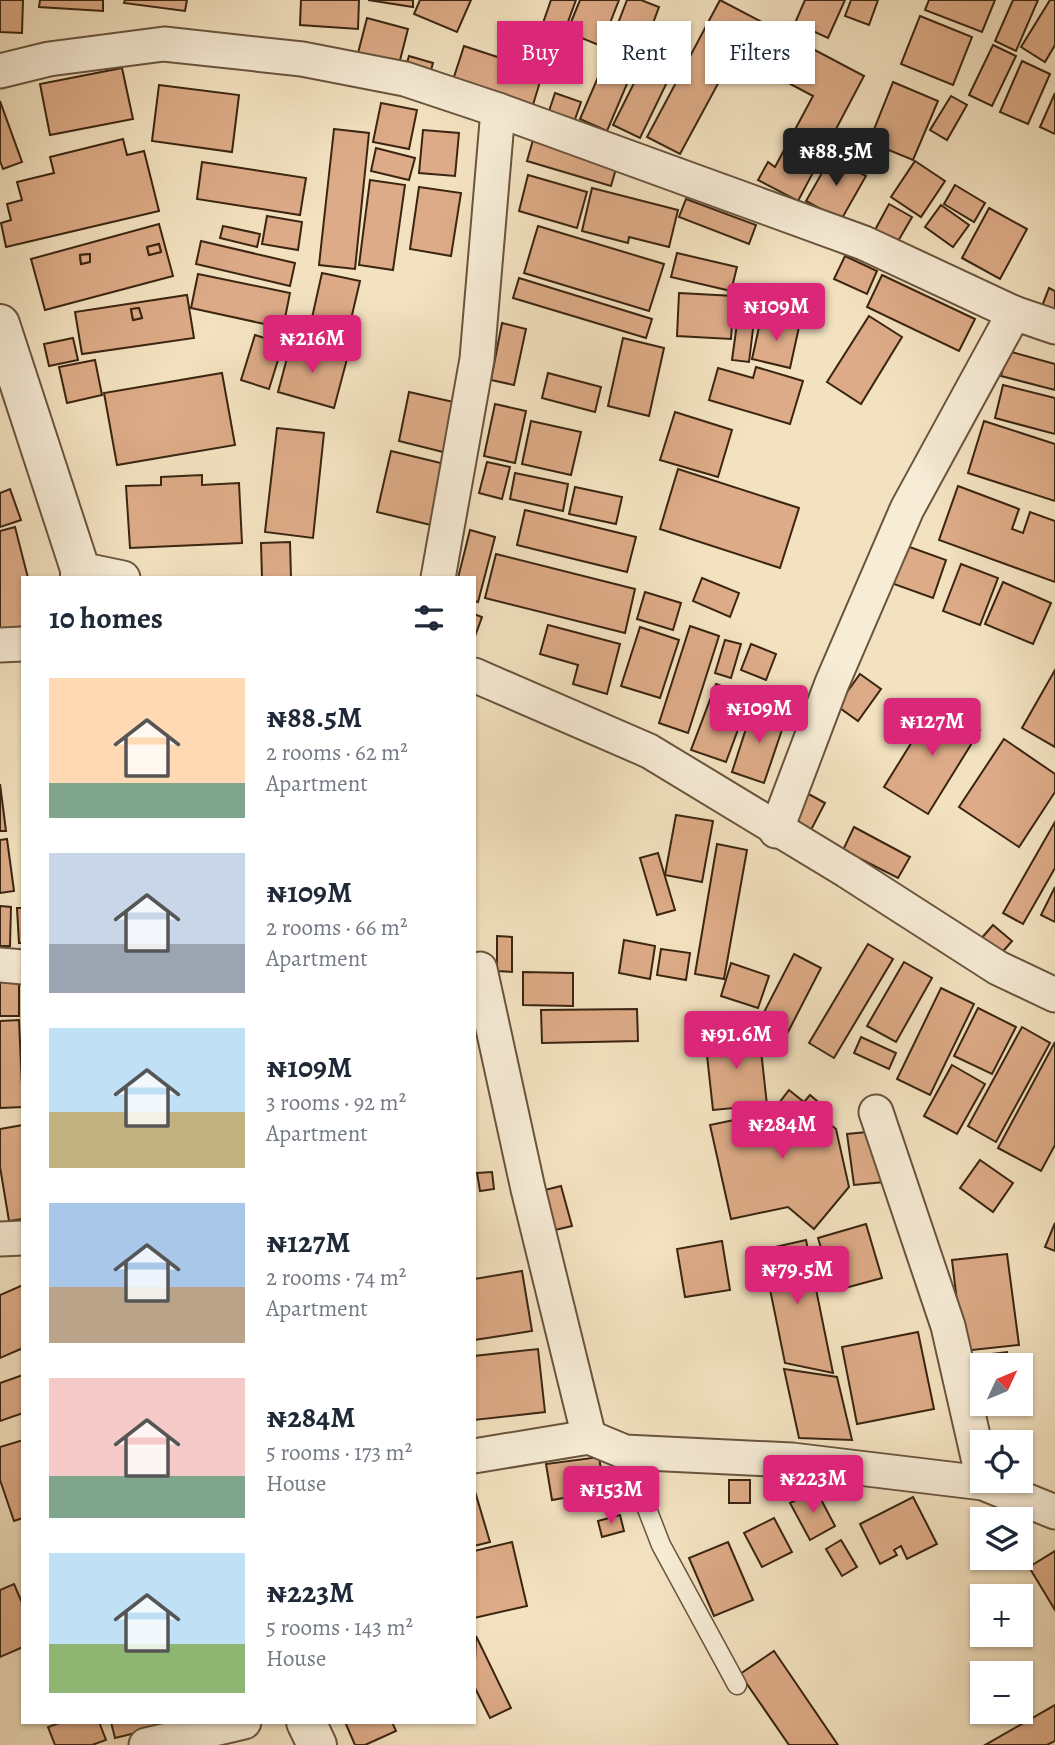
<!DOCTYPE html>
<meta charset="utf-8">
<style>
:root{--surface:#fff;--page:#f2f2f3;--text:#1f2937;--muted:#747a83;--accent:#db2777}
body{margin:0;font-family:Alegreya,serif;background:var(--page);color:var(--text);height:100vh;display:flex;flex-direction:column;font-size:26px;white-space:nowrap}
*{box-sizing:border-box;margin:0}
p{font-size:23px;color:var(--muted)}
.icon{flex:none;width:38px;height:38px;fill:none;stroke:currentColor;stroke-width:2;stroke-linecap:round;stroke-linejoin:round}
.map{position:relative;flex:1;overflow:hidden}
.side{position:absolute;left:21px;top:576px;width:455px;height:1148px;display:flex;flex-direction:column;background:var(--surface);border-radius:0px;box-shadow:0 2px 5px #0004}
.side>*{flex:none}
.guide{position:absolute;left:497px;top:21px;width:452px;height:63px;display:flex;gap:14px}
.needle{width:46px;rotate:46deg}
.controls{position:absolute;left:970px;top:1353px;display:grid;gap:14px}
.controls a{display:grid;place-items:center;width:63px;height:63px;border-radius:0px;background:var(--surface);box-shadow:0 2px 5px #0004;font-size:35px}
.price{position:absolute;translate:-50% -60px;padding:0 16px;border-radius:7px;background:var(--accent);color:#fff;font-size:23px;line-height:46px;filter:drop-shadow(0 2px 4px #0008)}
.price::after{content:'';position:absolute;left:50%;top:42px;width:21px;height:16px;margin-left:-10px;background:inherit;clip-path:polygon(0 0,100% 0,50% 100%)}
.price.on{background:#222;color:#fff}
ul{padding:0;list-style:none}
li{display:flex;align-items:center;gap:21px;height:175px;padding:0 28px}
li span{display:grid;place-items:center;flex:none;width:196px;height:140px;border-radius:0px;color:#555}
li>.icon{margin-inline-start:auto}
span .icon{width:84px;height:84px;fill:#fffc;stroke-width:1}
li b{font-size:30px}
h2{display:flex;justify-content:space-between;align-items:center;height:84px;padding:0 28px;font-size:30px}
.tag{padding:0 24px;border-radius:0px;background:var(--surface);box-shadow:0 2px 5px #0004;font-size:24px;line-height:63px}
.tag.on{background:var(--accent);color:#fff}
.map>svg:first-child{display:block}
.building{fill:#ddab87;stroke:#3b2511;stroke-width:2;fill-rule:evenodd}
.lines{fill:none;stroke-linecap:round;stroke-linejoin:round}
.service-casing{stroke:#69543d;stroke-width:21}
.minor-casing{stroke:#69543d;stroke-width:37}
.tertiary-casing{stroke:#69543d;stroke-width:42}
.service{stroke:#f7ecd6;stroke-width:18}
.minor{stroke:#f7ecd6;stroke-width:33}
.tertiary{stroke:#f7ecd6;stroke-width:38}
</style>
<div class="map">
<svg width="1055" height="1745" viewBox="0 0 1055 1745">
<rect width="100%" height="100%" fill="#f3e2c0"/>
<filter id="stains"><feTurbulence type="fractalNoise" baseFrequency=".00286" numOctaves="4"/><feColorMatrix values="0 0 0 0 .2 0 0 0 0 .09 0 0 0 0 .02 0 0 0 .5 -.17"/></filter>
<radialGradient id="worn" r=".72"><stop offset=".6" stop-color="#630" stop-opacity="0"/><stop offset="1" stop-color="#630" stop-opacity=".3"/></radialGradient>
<!-- building -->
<g class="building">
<polygon points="0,0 23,0 22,33 0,32"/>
<polygon points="40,0 103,0 103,11 39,7"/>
<polygon points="125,0 187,0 185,11 124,3"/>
<polygon points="301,0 359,0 358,29 300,25"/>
<polygon points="368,0 413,0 413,7"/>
<polygon points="420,0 471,0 457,32 414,14"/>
<polygon points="551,0 576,0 565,30 543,23"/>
<polygon points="580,0 619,0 601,46 567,32"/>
<polygon points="627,0 641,0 659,7 640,58 609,47"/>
<polygon points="720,0 864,76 798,201 758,180 768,162 775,167 813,96 734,54 680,154 647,137"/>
<polygon points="805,0 845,0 828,38 795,23"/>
<polygon points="851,0 878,0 869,25 845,16"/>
<polygon points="929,0 995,0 982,32 925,10"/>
<polygon points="1013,0 1038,0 1016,51 995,41"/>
<polygon points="1050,0 1055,0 1055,45 1045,62 1021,47"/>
<polygon points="920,16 972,37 953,85 901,64"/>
<polygon points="367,18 408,29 398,68 357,57"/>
<polygon points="993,45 1016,56 992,106 969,95"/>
<polygon points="464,46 543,72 532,108 452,83"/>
<polygon points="608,54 635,65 607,131 580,119"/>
<polygon points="409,56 433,63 427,84 403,76"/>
<polygon points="646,59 672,72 640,138 613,125"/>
<polygon points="1022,61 1050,74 1028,124 1000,112"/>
<polygon points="122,68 133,119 50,135 40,84"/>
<polygon points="893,82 938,101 913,160 869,142"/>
<polygon points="159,85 239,95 232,152 152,141"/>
<polygon points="555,93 581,102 572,128 546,120"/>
<polygon points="1055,93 1055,134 1040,127"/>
<polygon points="951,96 967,105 947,140 930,130"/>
<polygon points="0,101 22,162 3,169 0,161"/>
<polygon points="381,103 417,110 409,149 373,142"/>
<polygon points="334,129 369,133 355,269 319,265"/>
<polygon points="423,130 459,133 455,176 419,173"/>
<polygon points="123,139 127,155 144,151 159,211 6,247 1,223 11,220 7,204 22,200 17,182 54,173 50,157"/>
<polygon points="533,140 617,165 611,186 527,161"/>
<polygon points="376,148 415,158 409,180 371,171"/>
<polygon points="831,157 866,176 841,220 806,201"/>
<polygon points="915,161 945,181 921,217 891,197"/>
<polygon points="202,162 306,178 300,215 197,199"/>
<polygon points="528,175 587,192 577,228 519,211"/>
<polygon points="370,180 405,185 393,270 359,265"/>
<polygon points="955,185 985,203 974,222 944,204"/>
<polygon points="419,187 461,193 451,256 410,249"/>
<polygon points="592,188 678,210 669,247 629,237 628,243 582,231"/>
<polygon points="686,199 756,225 749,244 679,217"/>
<polygon points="889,204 912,217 897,243 875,230"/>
<polygon points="941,205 969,225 953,247 925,227"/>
<polygon points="989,208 1027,229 1000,279 962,258"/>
<polygon points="267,216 302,222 298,250 262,244"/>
<path d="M159,224L173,276L45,310L31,259ZM159,244L161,252L149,255L147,247ZM90,254V262L81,264L80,255Z"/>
<polygon points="223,226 260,234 257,247 220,238"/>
<polygon points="538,226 664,264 649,311 524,273"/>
<polygon points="201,241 295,263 290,286 196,264"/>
<polygon points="159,244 161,252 149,255 147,247"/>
<polygon points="677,253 737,267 731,291 671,277"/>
<polygon points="90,254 90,262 81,264 80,255"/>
<polygon points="845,256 877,271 867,294 834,279"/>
<polygon points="322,273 360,281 344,349 307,340"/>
<polygon points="198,274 290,293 283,328 191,308"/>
<polygon points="882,275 975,319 959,351 867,307"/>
<polygon points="519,278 652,319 646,338 513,298"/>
<polygon points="1049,288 1055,291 1055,314 1041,309"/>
<polygon points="679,293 734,296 731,339 677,336"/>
<polygon points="741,294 757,296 749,362 732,360"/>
<path d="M187,295L194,338L82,354L75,312ZM139,308L142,318L133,320L131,309Z"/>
<polygon points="139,308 142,318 133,320 131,309"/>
<polygon points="869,316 902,337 861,404 827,382"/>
<polygon points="761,318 799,327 790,368 752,359"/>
<polygon points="502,323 526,329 514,385 491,380"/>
<polygon points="255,335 283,344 269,389 241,380"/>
<polygon points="73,338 78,360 49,366 44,344"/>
<polygon points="623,338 664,348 649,416 608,406"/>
<polygon points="291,343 347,359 334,408 278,392"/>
<polygon points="1008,351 1055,364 1055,390 1001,376"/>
<polygon points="95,360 102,395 67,403 59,367"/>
<polygon points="756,367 803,381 790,424 709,400 718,368 753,378"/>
<polygon points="222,373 235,445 117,465 104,393"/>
<polygon points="548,373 601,387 595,412 542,398"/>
<polygon points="1003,385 1055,398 1055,434 995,418"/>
<polygon points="409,392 458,403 447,453 399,441"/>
<polygon points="495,404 526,411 515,463 484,456"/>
<polygon points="675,412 732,430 718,477 660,460"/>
<polygon points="531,421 581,432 571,475 522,464"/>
<polygon points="984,421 1055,444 1055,501 968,473"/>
<polygon points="277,428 324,433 313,538 265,532"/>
<polygon points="391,451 449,465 435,526 377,512"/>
<polygon points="487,462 510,467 502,499 479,493"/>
<polygon points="678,469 799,508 780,568 660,529"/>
<polygon points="515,473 568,484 563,511 510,499"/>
<polygon points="202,475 202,485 239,483 242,543 130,548 126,486 161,485 161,477"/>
<polygon points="958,486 1019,509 1012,529 1023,533 1030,512 1055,521 1055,582 939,540"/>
<polygon points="575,487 622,497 616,524 569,514"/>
<polygon points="10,489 21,520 0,527 0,493"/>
<polygon points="525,510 636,537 627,572 517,545"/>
<polygon points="15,527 28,578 23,578 23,626 0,631 0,531"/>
<polygon points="470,530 495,537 478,602 474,601 474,578 458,578"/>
<polygon points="290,542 291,578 262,578 261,543"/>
<polygon points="904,545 946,560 933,598 891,583"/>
<polygon points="496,554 635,589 625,633 485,598"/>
<polygon points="961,564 998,578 980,625 943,611"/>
<polygon points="702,578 739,593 730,617 693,601"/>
<polygon points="1003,582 1051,603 1033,644 985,624"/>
<polygon points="645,592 681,603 673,630 637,619"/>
<polygon points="474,614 482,617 474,639"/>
<polygon points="548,625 620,644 607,694 573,684 578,665 540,654"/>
<polygon points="690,626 719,636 688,733 659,723"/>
<polygon points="640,627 679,640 660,698 621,686"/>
<polygon points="725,640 741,644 731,678 715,673"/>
<polygon points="751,644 776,654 766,680 741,670"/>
<polygon points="1055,670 1055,747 1022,728"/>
<polygon points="860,674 881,689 858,721 837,706"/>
<polygon points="716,684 750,697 726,762 691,750"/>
<polygon points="936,703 980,730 928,814 884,787"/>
<polygon points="753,707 786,718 764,783 732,772"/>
<polygon points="1004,739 1055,774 1055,792 1019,847 959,807"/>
<polygon points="0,784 6,831 0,831"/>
<polygon points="805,792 825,803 811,830 791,820"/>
<polygon points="676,815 713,821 702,882 665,875"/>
<polygon points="1055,822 1055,868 1023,924 1003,913"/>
<polygon points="854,827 910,857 898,878 843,850"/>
<polygon points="7,839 14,891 0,893 0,840"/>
<polygon points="717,844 747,850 724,979 695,974"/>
<polygon points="658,853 675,910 657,915 640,858"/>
<polygon points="1055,887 1055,922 1041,915"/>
<polygon points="0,906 11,907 10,946 0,946"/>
<polygon points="17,908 23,908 23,943 19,943"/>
<polygon points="993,925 1012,941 999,956 980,940"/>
<polygon points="497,936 512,937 512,972 497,971"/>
<polygon points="624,940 655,946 650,979 619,973"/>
<polygon points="868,944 893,959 834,1058 809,1043"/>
<polygon points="661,949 690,953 686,980 657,975"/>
<polygon points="794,954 821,968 787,1034 760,1020"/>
<polygon points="904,962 932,978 896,1042 867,1026"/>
<polygon points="731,963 769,976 758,1008 721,996"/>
<polygon points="523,972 573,973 573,1006 523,1005"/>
<polygon points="19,979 19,1016 0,1016 0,980"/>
<polygon points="941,988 974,1004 930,1095 897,1079"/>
<polygon points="978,1008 1016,1027 992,1074 954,1056"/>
<polygon points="637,1009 638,1041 542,1043 541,1010"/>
<polygon points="19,1020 23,1107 0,1108 0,1021"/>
<polygon points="1022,1027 1050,1043 996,1142 968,1126"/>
<polygon points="759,1032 767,1105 713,1110 705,1037"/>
<polygon points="861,1037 896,1053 889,1069 854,1053"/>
<polygon points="1055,1042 1055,1145 1041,1171 998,1148"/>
<polygon points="952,1065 985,1084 957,1134 924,1116"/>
<polygon points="789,1090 804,1102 810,1095 830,1112 824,1119 836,1129 849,1187 814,1229 788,1207 731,1219 710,1125 772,1112"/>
<polygon points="23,1125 23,1219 9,1221 0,1167 0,1129"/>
<polygon points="878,1131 884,1182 854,1185 847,1134"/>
<polygon points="980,1160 1013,1183 993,1212 960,1188"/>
<polygon points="492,1172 494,1189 480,1191 477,1173"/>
<polygon points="561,1186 572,1226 555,1230 545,1190"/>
<polygon points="1055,1223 1055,1251 1045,1247"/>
<polygon points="866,1224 882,1278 834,1291 818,1238"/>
<polygon points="806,1240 833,1373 785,1363 762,1250"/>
<polygon points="722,1241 730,1290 685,1297 677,1249"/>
<polygon points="1007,1254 1019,1345 963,1351 952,1260"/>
<polygon points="522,1271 532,1331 474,1340 474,1279"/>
<polygon points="23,1285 23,1348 0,1358 0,1295"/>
<polygon points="918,1332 934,1409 857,1424 842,1347"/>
<polygon points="538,1349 545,1412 474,1420 474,1356"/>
<polygon points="1007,1352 1009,1365 982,1365 982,1392 971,1393 966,1357"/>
<polygon points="784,1369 837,1377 852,1440 799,1438"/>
<polygon points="23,1375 23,1413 0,1421 0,1383"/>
<polygon points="23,1440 23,1518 14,1521 0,1480 0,1447"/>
<polygon points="599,1457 603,1482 579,1485 581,1495 552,1500 546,1464"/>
<rect x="729" y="1480" width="21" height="23"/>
<polygon points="474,1488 490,1542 474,1546"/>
<polygon points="816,1490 835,1526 810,1540 790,1503"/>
<polygon points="913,1497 937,1544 907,1559 901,1546 894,1550 897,1555 880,1564 860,1524"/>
<polygon points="620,1515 624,1531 602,1537 598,1521"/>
<polygon points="774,1518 792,1552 762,1567 744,1533"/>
<polygon points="841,1540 857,1567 842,1576 826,1549"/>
<polygon points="512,1542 527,1606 474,1618 474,1551"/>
<polygon points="728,1542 753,1600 714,1616 689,1558"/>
<polygon points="1055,1551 1055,1610 1029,1567"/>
<polygon points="14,1584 23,1605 23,1647 0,1657 0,1590"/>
<polygon points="476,1636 511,1708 490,1718 474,1686"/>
<polygon points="774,1651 838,1745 789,1745 740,1674"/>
<polygon points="1055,1705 1055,1741 1047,1745 985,1745"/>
<polygon points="62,1722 99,1722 106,1740 92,1745 55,1745 48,1727"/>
<polygon points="111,1722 180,1722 115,1738"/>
<polygon points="345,1722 392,1722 396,1731 365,1745 355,1745"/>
</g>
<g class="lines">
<!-- service casing -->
<g class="service-casing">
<polyline id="service" points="625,1452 661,1545 737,1685"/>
</g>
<!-- minor casing -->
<g class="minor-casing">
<g id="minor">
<polyline points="0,71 49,59 164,44 302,59 405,79 498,110 864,243 1014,313 1055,327"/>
<polyline points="80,569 123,578"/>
<polyline points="438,578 477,359 498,110"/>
<polyline points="0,645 23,644"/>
<polyline points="474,675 649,751 847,871 998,968 1055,995"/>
<polyline points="776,831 832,683 907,509 1014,313"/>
<polyline points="0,965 23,967"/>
<polyline points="480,969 528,1189 589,1437"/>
<polyline points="876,1112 948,1326 982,1475"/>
<polyline points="0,1239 23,1238"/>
<polyline points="474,1456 589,1437 625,1452 792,1460 983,1483 1055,1512"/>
<polyline points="146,1745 244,1722"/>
</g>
</g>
<!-- tertiary casing -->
<g class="tertiary-casing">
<g id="tertiary">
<polyline points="0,324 80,569 80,578"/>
<polyline points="306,1722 317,1745"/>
</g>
</g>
<!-- service -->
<use href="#service" class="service"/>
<!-- minor -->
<use href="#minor" class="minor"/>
<!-- tertiary -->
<use href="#tertiary" class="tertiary"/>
</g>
<rect width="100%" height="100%" filter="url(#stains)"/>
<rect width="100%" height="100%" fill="url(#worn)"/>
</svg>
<div class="controls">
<a><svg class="needle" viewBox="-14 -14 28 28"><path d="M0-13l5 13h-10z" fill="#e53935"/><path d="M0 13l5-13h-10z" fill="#747a83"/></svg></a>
<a><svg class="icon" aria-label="locate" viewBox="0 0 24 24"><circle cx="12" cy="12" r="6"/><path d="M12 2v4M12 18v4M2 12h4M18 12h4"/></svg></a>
<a><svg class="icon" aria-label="layers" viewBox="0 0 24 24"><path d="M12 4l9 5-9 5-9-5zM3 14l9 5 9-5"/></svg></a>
<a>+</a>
<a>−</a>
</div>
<b class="price on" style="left:836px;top:188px">₦88.5M</b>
<b class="price" style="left:776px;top:343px">₦109M</b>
<b class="price" style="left:312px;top:375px">₦216M</b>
<b class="price" style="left:759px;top:745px">₦109M</b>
<b class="price" style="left:932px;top:758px">₦127M</b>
<b class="price" style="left:736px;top:1071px">₦91.6M</b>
<b class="price" style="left:782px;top:1161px">₦284M</b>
<b class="price" style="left:797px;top:1306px">₦79.5M</b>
<b class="price" style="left:813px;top:1515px">₦223M</b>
<b class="price" style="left:611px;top:1526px">₦153M</b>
<div class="guide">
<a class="tag on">Buy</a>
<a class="tag">Rent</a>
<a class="tag">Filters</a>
</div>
<section class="side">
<h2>10 homes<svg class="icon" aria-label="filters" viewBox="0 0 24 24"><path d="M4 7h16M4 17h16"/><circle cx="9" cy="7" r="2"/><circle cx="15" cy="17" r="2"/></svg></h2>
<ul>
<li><span style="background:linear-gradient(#ffd9b3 75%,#7fa58c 0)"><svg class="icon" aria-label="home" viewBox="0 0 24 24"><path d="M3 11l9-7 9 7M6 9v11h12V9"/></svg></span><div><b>₦88.5M</b><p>2 rooms · 62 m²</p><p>Apartment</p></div></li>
<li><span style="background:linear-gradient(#c9d6e8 65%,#9aa5b1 0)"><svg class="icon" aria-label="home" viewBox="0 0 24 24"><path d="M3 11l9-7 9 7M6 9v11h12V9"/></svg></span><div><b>₦109M</b><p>2 rooms · 66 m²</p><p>Apartment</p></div></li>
<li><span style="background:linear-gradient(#bfe0f5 60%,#c2b280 0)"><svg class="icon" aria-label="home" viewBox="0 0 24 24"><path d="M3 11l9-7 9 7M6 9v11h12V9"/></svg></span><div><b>₦109M</b><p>3 rooms · 92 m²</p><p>Apartment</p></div></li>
<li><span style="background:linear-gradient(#a9c7e8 60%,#b9a48a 0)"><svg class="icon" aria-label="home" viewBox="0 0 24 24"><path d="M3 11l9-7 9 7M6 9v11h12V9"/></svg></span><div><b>₦127M</b><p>2 rooms · 74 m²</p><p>Apartment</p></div></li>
<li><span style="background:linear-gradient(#f6c9c9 70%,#7fa58c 0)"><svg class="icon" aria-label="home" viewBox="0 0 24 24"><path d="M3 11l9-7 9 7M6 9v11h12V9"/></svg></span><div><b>₦284M</b><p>5 rooms · 173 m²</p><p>House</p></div></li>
<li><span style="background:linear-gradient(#bfe0f5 65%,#8fb573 0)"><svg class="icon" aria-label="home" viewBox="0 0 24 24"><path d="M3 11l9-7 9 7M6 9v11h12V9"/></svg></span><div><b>₦223M</b><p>5 rooms · 143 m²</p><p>House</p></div></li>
</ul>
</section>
</div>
